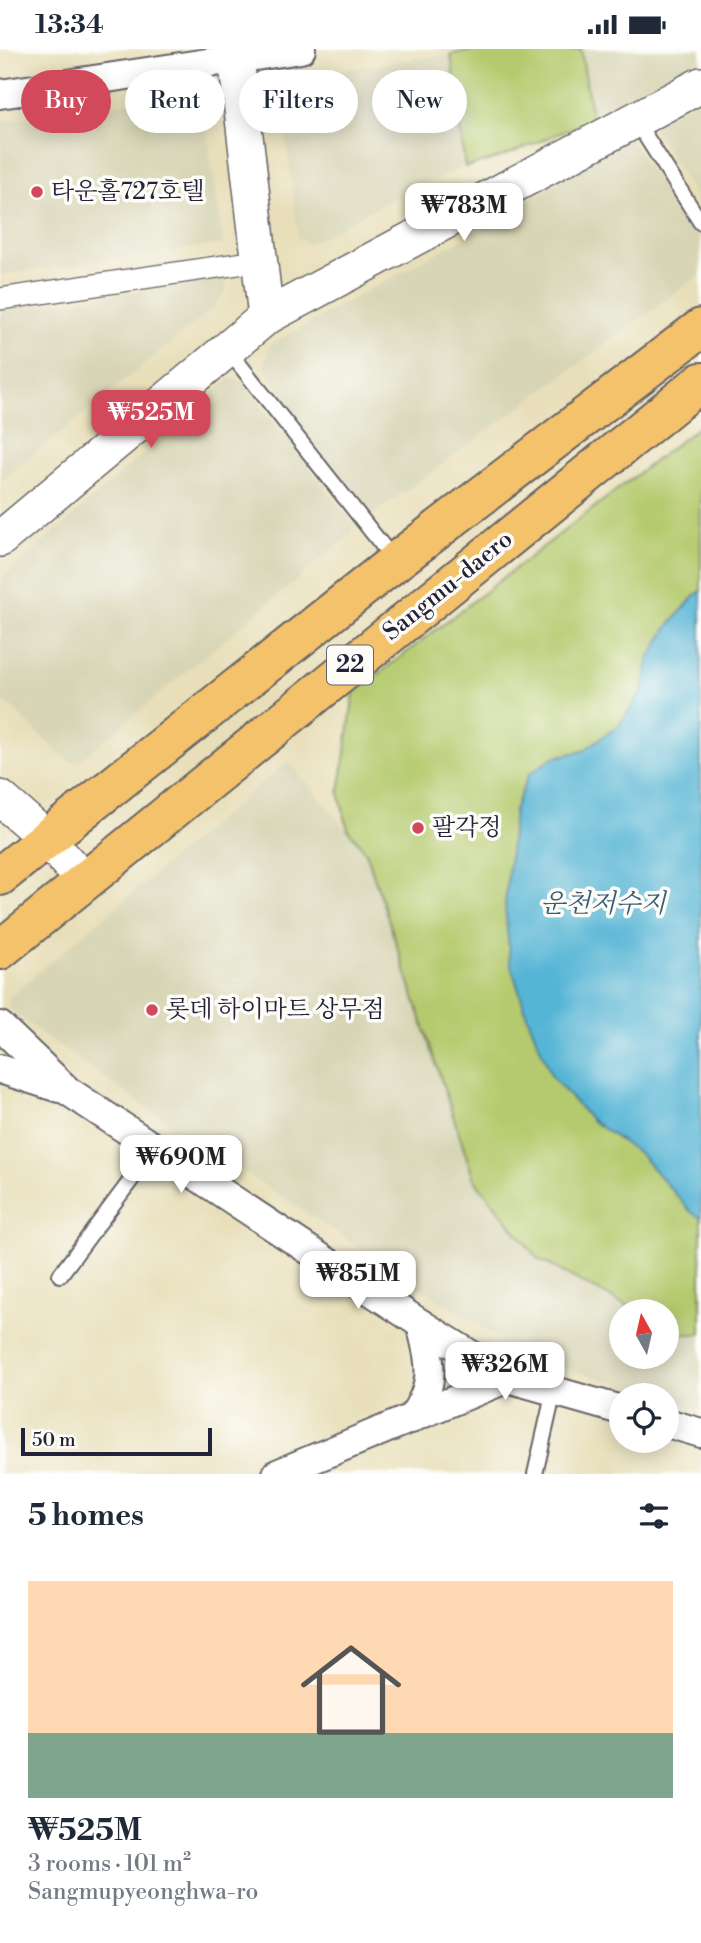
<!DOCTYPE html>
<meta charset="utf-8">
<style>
:root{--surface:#fff;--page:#f6f6f7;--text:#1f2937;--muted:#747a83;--line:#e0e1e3;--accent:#d1495b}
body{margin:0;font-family:"Libre Bodoni","Noto Serif KR",serif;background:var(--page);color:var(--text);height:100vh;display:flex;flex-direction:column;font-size:26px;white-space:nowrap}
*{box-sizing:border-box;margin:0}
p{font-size:23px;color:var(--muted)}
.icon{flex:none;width:38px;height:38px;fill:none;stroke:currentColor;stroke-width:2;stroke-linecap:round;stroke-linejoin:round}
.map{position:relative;height:1425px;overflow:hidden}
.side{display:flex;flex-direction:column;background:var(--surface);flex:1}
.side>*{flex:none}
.top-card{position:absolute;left:21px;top:21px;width:660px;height:63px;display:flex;gap:14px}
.needle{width:46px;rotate:352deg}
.controls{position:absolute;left:609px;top:1250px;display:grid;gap:14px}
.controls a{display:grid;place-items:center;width:70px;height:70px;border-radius:50%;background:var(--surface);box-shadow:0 4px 18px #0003;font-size:35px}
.scale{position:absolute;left:21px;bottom:18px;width:191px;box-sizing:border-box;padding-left:7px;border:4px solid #22223b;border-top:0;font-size:19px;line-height:24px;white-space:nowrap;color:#22223b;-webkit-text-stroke:5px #fdfcf7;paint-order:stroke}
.price{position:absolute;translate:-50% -60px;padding:0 16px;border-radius:14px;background:#fff;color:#222;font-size:23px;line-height:46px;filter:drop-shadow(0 2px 4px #0008)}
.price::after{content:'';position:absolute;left:50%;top:42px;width:21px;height:16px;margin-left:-10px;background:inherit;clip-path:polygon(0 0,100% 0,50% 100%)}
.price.selected{background:var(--accent);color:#fff}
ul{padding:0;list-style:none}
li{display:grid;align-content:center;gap:14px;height:371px;padding:0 28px}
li+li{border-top:2px solid var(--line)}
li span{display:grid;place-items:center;height:217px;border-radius:0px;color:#555}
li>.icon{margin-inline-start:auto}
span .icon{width:126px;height:126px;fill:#fffc;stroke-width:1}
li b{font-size:30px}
h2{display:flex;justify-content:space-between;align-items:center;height:84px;padding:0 28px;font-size:30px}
.pill{padding:0 24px;border-radius:32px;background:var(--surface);box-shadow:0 4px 18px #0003;font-size:24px;line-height:63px}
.pill.selected{background:var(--accent);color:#fff}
.status{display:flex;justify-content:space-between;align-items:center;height:49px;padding:0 35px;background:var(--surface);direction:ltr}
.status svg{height:19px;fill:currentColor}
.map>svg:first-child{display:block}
.built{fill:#d8d5b6}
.green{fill:#b5ca6e;stroke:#6c7654;stroke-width:2}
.water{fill:#57b5d5;stroke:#3c6c88;stroke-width:2}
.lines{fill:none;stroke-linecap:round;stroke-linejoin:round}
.service-casing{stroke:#676467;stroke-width:18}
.pedestrian-casing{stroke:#676467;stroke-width:24}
.minor-casing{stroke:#676467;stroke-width:32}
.tertiary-casing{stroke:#676467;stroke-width:38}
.primary-casing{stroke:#676467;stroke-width:42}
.service{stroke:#fff;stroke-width:14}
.pedestrian{stroke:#fff;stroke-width:21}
.minor{stroke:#fff;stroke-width:28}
.tertiary{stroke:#fff;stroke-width:35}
.primary{stroke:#f4c26a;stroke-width:38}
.poi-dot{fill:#d1495b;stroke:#fdfcf7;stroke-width:2.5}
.labels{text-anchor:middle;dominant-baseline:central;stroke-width:7;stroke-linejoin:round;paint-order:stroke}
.shield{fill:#fdfcf7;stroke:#646373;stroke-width:2}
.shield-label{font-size:23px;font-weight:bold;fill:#22223b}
.poi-label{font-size:24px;fill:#22223b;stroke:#fdfcf7;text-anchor:start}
.street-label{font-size:24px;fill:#22223b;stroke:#fdfcf7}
.water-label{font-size:26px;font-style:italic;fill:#375d79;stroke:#fdfcf7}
</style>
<div class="status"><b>13:34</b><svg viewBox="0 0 49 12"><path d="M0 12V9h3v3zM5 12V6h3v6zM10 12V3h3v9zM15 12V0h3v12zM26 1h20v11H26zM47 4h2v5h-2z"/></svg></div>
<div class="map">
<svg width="701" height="1425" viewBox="0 0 701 1425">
<rect width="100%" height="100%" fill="#fdfcf7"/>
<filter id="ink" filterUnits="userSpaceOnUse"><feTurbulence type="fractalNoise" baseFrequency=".0143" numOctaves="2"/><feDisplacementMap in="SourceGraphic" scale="14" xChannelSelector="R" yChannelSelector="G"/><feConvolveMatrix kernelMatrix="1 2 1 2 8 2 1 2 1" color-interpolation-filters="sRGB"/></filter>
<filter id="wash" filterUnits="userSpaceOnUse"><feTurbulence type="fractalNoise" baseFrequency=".00686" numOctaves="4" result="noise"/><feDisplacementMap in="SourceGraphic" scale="28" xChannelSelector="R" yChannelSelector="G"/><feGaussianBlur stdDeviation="1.57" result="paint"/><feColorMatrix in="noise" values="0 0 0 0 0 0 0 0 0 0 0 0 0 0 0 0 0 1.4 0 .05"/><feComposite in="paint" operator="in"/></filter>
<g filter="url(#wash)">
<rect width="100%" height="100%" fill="#e8dfba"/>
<!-- built -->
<g class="built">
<polygon points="581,0 701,0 701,9 592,71"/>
<polygon points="451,5 465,118 396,148 308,195 298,189 282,56 300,26"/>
<polygon points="179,46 204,60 223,195 0,226 0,72"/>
<polygon points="701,50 701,157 651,75"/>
<polygon points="628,88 701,192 701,225 367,470 264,318 270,296 510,163"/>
<polygon points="226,228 226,241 212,260 0,433 0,263"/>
<polygon points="230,329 244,333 354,476 351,485 78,713 68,712 0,649 0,531"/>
<polygon points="288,712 366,803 474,1130 542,1215 635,1262 621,1262 621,1307 667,1307 667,1278 680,1285 701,1285 701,1360 667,1350 667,1346 653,1346 523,1306 132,1049 8,960 9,948"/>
</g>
<!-- green -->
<g class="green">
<path d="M482,0H581L592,71C549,87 509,109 465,118L451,5Z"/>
<polygon points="701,376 701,1285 680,1285 667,1278 667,1262 636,1262 538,1210 474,1130 366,803 348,781 339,744 354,644"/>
</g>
<!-- water -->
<polygon class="water" points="701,542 701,1169 691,1163 640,1105 592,1072 552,1028 527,967 510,913 505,857 514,761 529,725 554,708 583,702 619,676 642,643 649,610 667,579 695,546"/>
</g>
<g filter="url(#ink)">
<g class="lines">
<!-- service casing -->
<g class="service-casing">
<g id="service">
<polyline points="636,72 701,174"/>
<polyline points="228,301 394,511"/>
<polyline points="60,1226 155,1099"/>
<polyline points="535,1425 554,1342"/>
</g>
</g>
<!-- pedestrian casing -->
<g class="pedestrian-casing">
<polyline id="pedestrian" points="0,250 258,212"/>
</g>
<!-- minor casing -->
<g class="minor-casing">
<g id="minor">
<polyline points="0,45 301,0"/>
<polyline points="0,977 68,1042 421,1275 508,1329 621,1361"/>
<polyline points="0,1020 59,1039"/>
<path d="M411,1370C437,1334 431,1316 421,1275"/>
<polyline points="667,1374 701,1384"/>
<polyline points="277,1425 508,1329"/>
</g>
</g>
<!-- tertiary casing -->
<g class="tertiary-casing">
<g id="tertiary">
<polyline points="235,0 266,268"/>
<polyline points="0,490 266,268 701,36"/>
<polyline points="0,749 45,788 84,832"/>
</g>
</g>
<!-- primary casing -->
<g class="primary-casing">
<g id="primary">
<polyline points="0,827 395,513 701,279"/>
<polyline points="0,901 701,333"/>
</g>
</g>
<!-- service -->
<use href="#service" class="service"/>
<!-- pedestrian -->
<use href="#pedestrian" class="pedestrian"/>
<!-- minor -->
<use href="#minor" class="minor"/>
<!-- tertiary -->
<use href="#tertiary" class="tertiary"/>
<!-- primary -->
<use href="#primary" class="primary"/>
</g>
</g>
<!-- markers -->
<g class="poi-dot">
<circle cx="37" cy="143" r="7"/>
<circle cx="418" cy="779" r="7"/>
<circle cx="152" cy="961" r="7"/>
</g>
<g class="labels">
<!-- shield labels -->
<rect class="shield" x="327" y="596.5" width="46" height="39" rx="5"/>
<g class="shield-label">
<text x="350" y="616">22</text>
</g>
<!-- poi labels -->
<g class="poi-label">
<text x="51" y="143">타운홀727호텔</text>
<text x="432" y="779">팔각정</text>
<text x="166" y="961">롯데 하이마트 상무점</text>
</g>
<!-- street labels -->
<g class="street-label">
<text transform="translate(448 537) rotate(-39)">Sangmu-daero</text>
</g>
<!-- water labels -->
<g class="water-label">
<text x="603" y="855">운천저수지</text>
</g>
</g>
</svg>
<div class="controls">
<a><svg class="needle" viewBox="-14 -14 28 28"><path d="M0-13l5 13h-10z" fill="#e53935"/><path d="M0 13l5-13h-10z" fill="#747a83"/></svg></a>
<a><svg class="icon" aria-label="locate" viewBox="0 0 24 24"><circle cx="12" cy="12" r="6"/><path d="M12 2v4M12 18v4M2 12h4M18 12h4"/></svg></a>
</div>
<div class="scale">50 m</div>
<b class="price" style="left:464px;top:194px">₩783M</b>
<b class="price selected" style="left:151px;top:401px">₩525M</b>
<b class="price" style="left:181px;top:1146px">₩690M</b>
<b class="price" style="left:358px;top:1262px">₩851M</b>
<b class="price" style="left:505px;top:1353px">₩326M</b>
<div class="top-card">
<a class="pill selected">Buy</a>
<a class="pill">Rent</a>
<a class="pill">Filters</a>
<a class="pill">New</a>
</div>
</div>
<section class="side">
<h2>5 homes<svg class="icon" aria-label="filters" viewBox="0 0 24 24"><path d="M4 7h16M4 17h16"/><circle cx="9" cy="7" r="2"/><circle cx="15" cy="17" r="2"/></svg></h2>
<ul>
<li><span style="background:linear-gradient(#ffd9b3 70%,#7fa58c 0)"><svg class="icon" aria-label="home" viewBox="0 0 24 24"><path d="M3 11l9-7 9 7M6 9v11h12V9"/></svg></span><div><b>₩525M</b><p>3 rooms · 101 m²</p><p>Sangmupyeonghwa-ro</p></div></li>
</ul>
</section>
